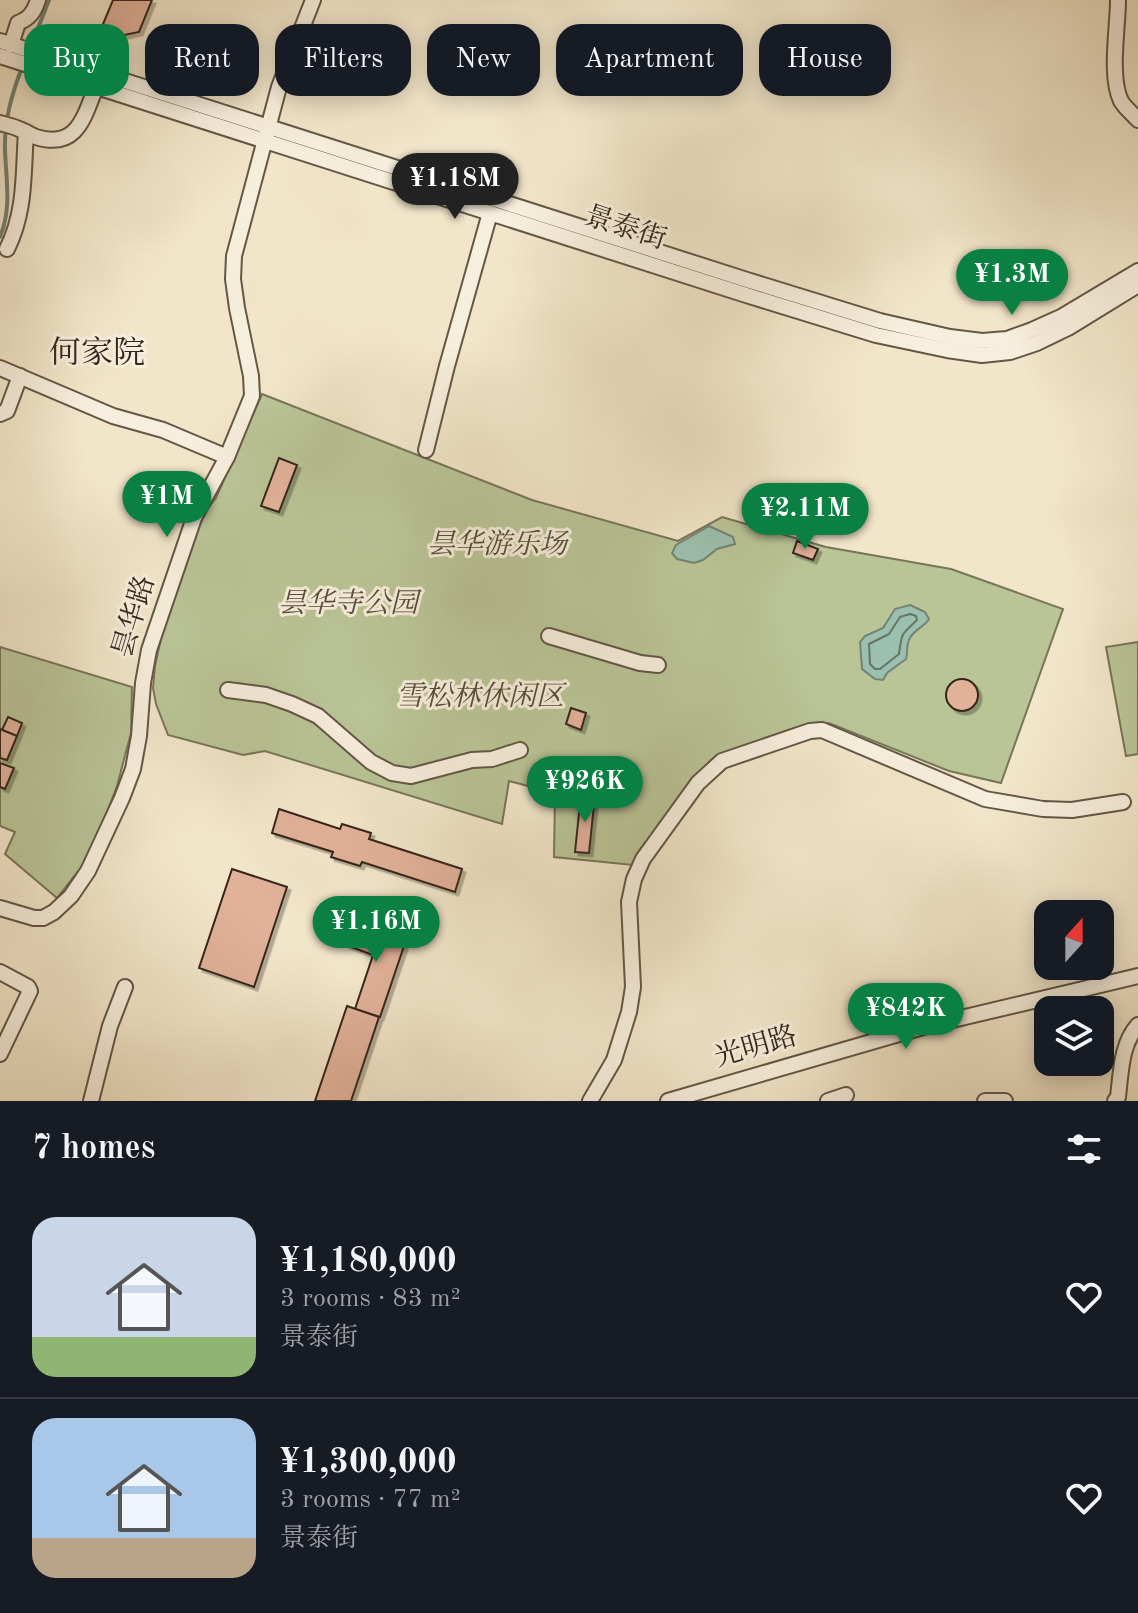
<!DOCTYPE html>
<meta charset="utf-8">
<style>
:root{--surface:#171b24;--page:#20242c;--text:#f1f3f6;--muted:#9ea1a6;--line:#363941;--accent:#0b8043}
body{margin:0;font-family:"Old Standard TT","Noto Serif SC",serif;background:var(--page);color:var(--text);height:100vh;display:flex;flex-direction:column;font-size:30px;white-space:nowrap}
*{box-sizing:border-box;margin:0}
p{font-size:26px;color:var(--muted)}
.icon{flex:none;width:44px;height:44px;fill:none;stroke:currentColor;stroke-width:2;stroke-linecap:round;stroke-linejoin:round}
.map{position:relative;height:1101px;overflow:hidden}
.drawer{display:flex;flex-direction:column;background:var(--surface);flex:1}
.drawer>*{flex:none}
.top-card{position:absolute;left:24px;top:24px;width:1090px;height:72px;display:flex;gap:16px}
.needle{width:52px;rotate:21deg}
.controls{position:absolute;left:1034px;top:900px;display:grid;gap:16px}
.controls a{display:grid;place-items:center;width:80px;height:80px;border-radius:16px;background:var(--surface);box-shadow:0 4px 20px #0003;font-size:40px}
.price{position:absolute;translate:-50% -68px;padding:0 18px;border-radius:28px;background:var(--accent);color:#fff;font-size:26px;line-height:52px;filter:drop-shadow(0 2px 4px #0008)}
.price::after{content:'';position:absolute;left:50%;top:48px;width:24px;height:18px;margin-left:-12px;background:inherit;clip-path:polygon(0 0,100% 0,50% 100%)}
.price.active{background:#222;color:#fff}
ul{padding:0;list-style:none}
li{display:flex;align-items:center;gap:24px;height:200px;padding:0 32px}
li+li{border-top:2px solid var(--line)}
li span{display:grid;place-items:center;flex:none;width:224px;height:160px;border-radius:24px;color:#555}
li>.icon{margin-inline-start:auto}
span .icon{width:96px;height:96px;fill:#fffc;stroke-width:1}
li b{font-size:34px}
h2{display:flex;justify-content:space-between;align-items:center;height:96px;padding:0 32px;font-size:34px}
.tag{padding:0 28px;border-radius:24px;background:var(--surface);box-shadow:0 4px 20px #0003;font-size:28px;line-height:72px}
.tag.active{background:var(--accent);color:#fff}
.map>svg:first-child{display:block}
.green{fill:#bac597;stroke:#787658;stroke-width:2}
.water{fill:#9cc0b0;stroke:#738374;stroke-width:2}
.lines{fill:none;stroke-linecap:round;stroke-linejoin:round}
.shore{stroke:#687465;stroke-width:2}
.stream{stroke:#738374;stroke-width:4}
.building{fill:#e2b19a;stroke:#35271a;stroke-width:2;filter:url(#shadow)}
.minor-casing{stroke:#645746;stroke-width:18}
.minor{stroke:#f7efdd;stroke-width:14}
.labels{text-anchor:middle;dominant-baseline:central;stroke-width:6;stroke-linejoin:round;paint-order:stroke}
.street-label{font-size:28px;fill:#35271a;stroke:#f7efdd}
.park-label{font-size:28px;font-style:italic;fill:#564e39;stroke:#f7efdd}
.quarter-label{font-size:32px;fill:#35271a;stroke:#f7efdd}
</style>
<div class="map">
<svg width="1138" height="1101" viewBox="0 0 1138 1101">
<defs>
<filter id="shadow"><feDropShadow dx="3.5" dy="3.5" stdDeviation="0" flood-color="#0004"/></filter>
</defs>
<rect width="100%" height="100%" fill="#f2e6ca"/>
<filter id="stains"><feTurbulence type="fractalNoise" baseFrequency=".0025" numOctaves="4"/><feColorMatrix values="0 0 0 0 .2 0 0 0 0 .09 0 0 0 0 .02 0 0 0 .5 -.17"/></filter>
<radialGradient id="worn" r=".72"><stop offset=".6" stop-color="#630" stop-opacity="0"/><stop offset="1" stop-color="#630" stop-opacity=".3"/></radialGradient>
<!-- green -->
<g class="green">
<polygon points="262,394 532,500 678,541 722,517 826,547 951,569 1063,609 1001,783 949,771 829,723 711,760 638,852 633,865 554,857 555,793 509,781 502,824 265,751 243,755 168,735 156,704 153,688 155,666 164,625 201,516 216,498"/>
<polygon points="1138,642 1138,754 1126,756 1106,647"/>
<polygon points="0,647 132,687 131,733 117,786 90,856 57,898 5,854 15,832 0,826"/>
</g>
<!-- water -->
<g class="water">
<polygon points="709,526 733,537 735,544 717,549 703,560 694,563 677,559 672,553 676,545"/>
<path d="M910,605L925,612L929,619C924,627 914,630 910,638C906,644 908,652 906,659L887,673L883,680L875,679L862,669L860,642L865,636L883,628L895,609Z"/>
</g>
<g class="lines">
<!-- shore -->
<path class="shore" d="M910,614L916,616L917,620C901,635 902,632 899,654L880,669H875L870,664L869,644L889,634L900,617Z"/>
<!-- stream -->
<g class="stream">
<polyline points="31,46 49,0"/>
<path d="M0,237C12,208 6,180 5,150C4,120 12,93 23,65"/>
</g>
</g>
<!-- building -->
<g class="building">
<polygon points="113,0 152,0 139,32 96,41"/>
<polygon points="279,458 297,465 279,512 261,506"/>
<polygon points="797,541 818,549 813,560 793,553"/>
<circle cx="962" cy="695" r="16"/>
<polygon points="571,708 586,713 581,730 566,724"/>
<polygon points="8,717 22,723 17,736 2,730"/>
<polygon points="0,729 17,736 7,760 0,758"/>
<polygon points="0,763 14,768 5,789 0,787"/>
<polygon points="581,794 595,795 589,853 575,852"/>
<polygon points="279,809 340,829 342,824 371,833 369,839 462,869 455,892 362,862 360,866 331,857 333,852 272,833"/>
<polygon points="232,869 287,887 254,987 199,968"/>
<polygon points="354,920 397,934 404,942 404,946 380,1017 355,1009 373,955 346,945"/>
<polygon points="347,1006 379,1017 351,1101 315,1101"/>
</g>
<g class="lines">
<!-- minor casing -->
<g class="minor-casing">
<g id="minor">
<path d="M1118,0C1118,28 1109,76 1121,101C1125,108 1133,114 1138,120"/>
<polyline points="0,41 747,280 880,321 950,337 982,341 1007,339 1032,330 1061,317 1138,271"/>
<path d="M11,45L18,23C30,18 34,12 38,0"/>
<polyline points="0,56 743,294 876,335 947,350 982,355 1010,352 1037,343 1068,328 1138,285"/>
<path d="M0,123C6,125 13,126 19,129C25,131 30,135 36,137C77,150 84,117 96,87"/>
<path d="M7,249C26,211 23,173 26,132"/>
<polyline points="0,368 113,416 163,430 227,457"/>
<polyline points="0,414 7,411 20,376"/>
<polyline points="426,450 447,366 490,213"/>
<polyline points="549,636 640,663 658,665"/>
<polyline points="228,690 266,695 292,704 318,716 371,762 392,773 411,776 472,760 492,759 520,750"/>
<polyline points="0,908 34,918 43,918 54,912 71,896 88,871 122,798 133,769 139,736 143,683 149,650 194,518 227,457 252,396 251,376 237,308 233,279 234,256 279,87 313,0"/>
<polyline points="0,972 28,987 30,991 0,1054"/>
<polyline points="91,1101 110,1026 125,987"/>
<polyline points="590,1101 614,1060 629,1012 633,987 629,902 634,879 643,859 698,783 722,761 810,731 822,730 985,799 1043,809 1072,810 1123,802"/>
<polyline points="668,1101 923,1027 1138,976"/>
<polyline points="828,1101 846,1095"/>
<polyline points="985,1101 1005,1101"/>
<path d="M1115,1101L1118,1097C1121,1072 1121,1044 1138,1025"/>
</g>
</g>
<!-- minor -->
<use href="#minor" class="minor"/>
</g>
<g class="labels">
<!-- street labels -->
<g class="street-label">
<text transform="translate(625 229) rotate(18)">景泰街</text>
<text transform="translate(135 617) rotate(-73)">昙华路</text>
<text transform="translate(756 1048) rotate(-16)">光明路</text>
</g>
<!-- park labels -->
<g class="park-label">
<text x="497" y="546">昙华游乐场</text>
<text x="348" y="605">昙华寺公园</text>
<text x="480" y="698">雪松林休闲区</text>
</g>
<!-- quarter labels -->
<g class="quarter-label">
<text x="97" y="355">何家院</text>
</g>
</g>
<rect width="100%" height="100%" filter="url(#stains)"/>
<rect width="100%" height="100%" fill="url(#worn)"/>
</svg>
<div class="controls">
<a><svg class="needle" viewBox="-14 -14 28 28"><path d="M0-13l5 13h-10z" fill="#e53935"/><path d="M0 13l5-13h-10z" fill="#9ea1a6"/></svg></a>
<a><svg class="icon" aria-label="layers" viewBox="0 0 24 24"><path d="M12 4l9 5-9 5-9-5zM3 14l9 5 9-5"/></svg></a>
</div>
<b class="price active" style="left:455px;top:221px">¥1.18M</b>
<b class="price" style="left:1012px;top:317px">¥1.3M</b>
<b class="price" style="left:167px;top:539px">¥1M</b>
<b class="price" style="left:805px;top:551px">¥2.11M</b>
<b class="price" style="left:585px;top:824px">¥926K</b>
<b class="price" style="left:376px;top:964px">¥1.16M</b>
<b class="price" style="left:906px;top:1051px">¥842K</b>
<div class="top-card">
<a class="tag active">Buy</a>
<a class="tag">Rent</a>
<a class="tag">Filters</a>
<a class="tag">New</a>
<a class="tag">Apartment</a>
<a class="tag">House</a>
</div>
</div>
<section class="drawer">
<h2>7 homes<svg class="icon" aria-label="filters" viewBox="0 0 24 24"><path d="M4 7h16M4 17h16"/><circle cx="9" cy="7" r="2"/><circle cx="15" cy="17" r="2"/></svg></h2>
<ul>
<li><span style="background:linear-gradient(#c9d6e8 75%,#8fb573 0)"><svg class="icon" aria-label="home" viewBox="0 0 24 24"><path d="M3 11l9-7 9 7M6 9v11h12V9"/></svg></span><div><b>¥1,180,000</b><p>3 rooms · 83 m²</p><p>景泰街</p></div><svg class="icon" aria-label="heart" viewBox="0 0 24 24"><path d="M12 20l-8-8c-3-5 5-10 8-4 3-6 11-1 8 4z"/></svg></li>
<li><span style="background:linear-gradient(#a9c7e8 75%,#b9a48a 0)"><svg class="icon" aria-label="home" viewBox="0 0 24 24"><path d="M3 11l9-7 9 7M6 9v11h12V9"/></svg></span><div><b>¥1,300,000</b><p>3 rooms · 77 m²</p><p>景泰街</p></div><svg class="icon" aria-label="heart" viewBox="0 0 24 24"><path d="M12 20l-8-8c-3-5 5-10 8-4 3-6 11-1 8 4z"/></svg></li>
</ul>
</section>
